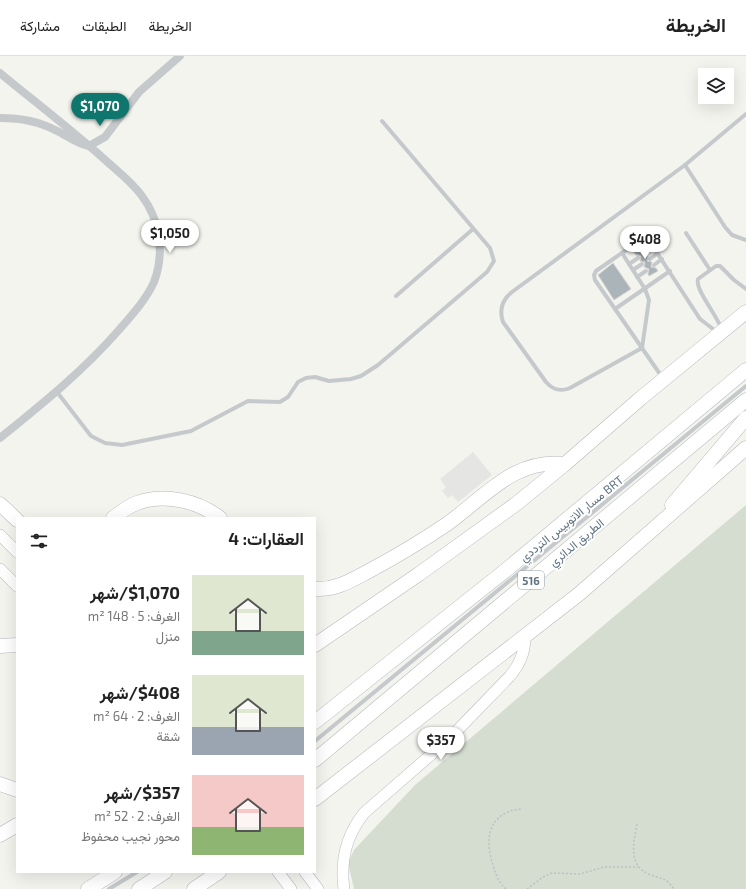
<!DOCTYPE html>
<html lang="ar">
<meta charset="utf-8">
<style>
:root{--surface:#fff;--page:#f6f6f6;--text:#222;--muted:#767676;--line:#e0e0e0;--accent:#0f766e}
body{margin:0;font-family:"Exo 2",Vazirmatn,sans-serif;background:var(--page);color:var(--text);direction:rtl;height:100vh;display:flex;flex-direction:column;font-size:15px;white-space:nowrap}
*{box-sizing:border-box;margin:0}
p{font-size:13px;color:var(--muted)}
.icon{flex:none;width:22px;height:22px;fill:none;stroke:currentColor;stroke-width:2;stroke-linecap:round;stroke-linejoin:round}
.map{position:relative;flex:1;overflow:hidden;direction:ltr}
.sheet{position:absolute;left:16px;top:461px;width:300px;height:356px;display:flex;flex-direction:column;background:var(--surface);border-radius:0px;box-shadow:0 4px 16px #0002;direction:rtl}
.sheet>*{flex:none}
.controls{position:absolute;left:698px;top:12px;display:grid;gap:8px}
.controls a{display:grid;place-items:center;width:36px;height:36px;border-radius:0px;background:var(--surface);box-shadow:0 4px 16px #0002;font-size:20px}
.price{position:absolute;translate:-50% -34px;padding:0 9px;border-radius:14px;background:#fff;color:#222;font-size:13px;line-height:26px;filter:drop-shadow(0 1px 2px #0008)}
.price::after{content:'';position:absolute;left:50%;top:24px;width:12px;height:9px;margin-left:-6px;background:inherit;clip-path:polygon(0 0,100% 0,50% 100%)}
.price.current{background:var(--accent);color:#fff}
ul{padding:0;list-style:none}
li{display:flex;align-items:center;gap:12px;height:100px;padding:0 12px}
li span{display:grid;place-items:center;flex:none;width:112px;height:80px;border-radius:0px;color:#555}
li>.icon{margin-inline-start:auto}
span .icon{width:48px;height:48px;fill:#fffc;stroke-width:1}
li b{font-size:17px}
h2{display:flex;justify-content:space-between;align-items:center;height:48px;padding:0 12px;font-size:17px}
header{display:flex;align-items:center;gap:24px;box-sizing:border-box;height:56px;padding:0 20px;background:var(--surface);border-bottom:1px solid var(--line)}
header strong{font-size:19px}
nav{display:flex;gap:22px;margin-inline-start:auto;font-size:14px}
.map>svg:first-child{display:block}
.built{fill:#e5e5e3}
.green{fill:#d5dcd0}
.building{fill:#abb4b8;stroke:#d5d5d2}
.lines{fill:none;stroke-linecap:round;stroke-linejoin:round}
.secondary-casing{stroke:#b5bbbf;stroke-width:12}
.highway-casing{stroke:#b5b9bc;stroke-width:15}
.path{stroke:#bec0c2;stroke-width:1.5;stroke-dasharray:2 2;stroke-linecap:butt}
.lane{stroke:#c6c9cc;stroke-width:4}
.street{stroke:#c6c9cc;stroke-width:8}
.secondary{stroke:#fff;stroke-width:11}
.highway{stroke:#fff;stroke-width:14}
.labels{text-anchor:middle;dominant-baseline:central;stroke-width:4;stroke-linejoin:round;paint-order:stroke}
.shield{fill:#fff;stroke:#909ea8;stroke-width:1}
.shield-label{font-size:11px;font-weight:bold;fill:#607483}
.street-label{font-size:12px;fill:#607483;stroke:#fff}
</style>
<header>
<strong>الخريطة</strong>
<nav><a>الخريطة</a><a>الطبقات</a><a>مشاركة</a></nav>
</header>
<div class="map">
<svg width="746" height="833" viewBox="0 0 746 833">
<rect width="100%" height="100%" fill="#f4f4ef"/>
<!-- built -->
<polygon class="built" points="473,396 492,419 458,446 452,439 448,442 442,435 446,431 440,423"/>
<!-- green -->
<polygon class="green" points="746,449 746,833 354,833 348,807 354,794 415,729"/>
<!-- building -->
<g class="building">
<polygon points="640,189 644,194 643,199 648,200 647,205 652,206 651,211 656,212 658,215 649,220 648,218 649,213 644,211 645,206 640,205 641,200 636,199 632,194"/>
<polygon points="613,207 631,233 614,244 598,219"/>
</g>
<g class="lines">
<!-- secondary casing -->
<g class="secondary-casing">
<g id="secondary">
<polyline points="0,479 17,496"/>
<polyline points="0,513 17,530"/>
<polyline points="278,816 291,833"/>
<polyline points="305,816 318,833"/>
<path d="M344,833C340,804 346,780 364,757L449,683L509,621C520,609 525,597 525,581"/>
</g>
</g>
<!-- highway casing -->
<g class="highway-casing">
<g id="highway">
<polyline points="0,448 17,464"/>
<polyline points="672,449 746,362"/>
<path d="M113,462C120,457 128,450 137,447C165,437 198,445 220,462"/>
<path d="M315,533C336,534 350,525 369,515C395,501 422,485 447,468C485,441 514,402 565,408"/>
<polyline points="315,589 419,518 516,448 565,408 641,342 746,256"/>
<polyline points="0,590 17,589"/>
<polyline points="315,666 506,514 746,314"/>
<polyline points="315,704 746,344"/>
<polyline points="0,728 17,734"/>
<polyline points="315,743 579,538 746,392"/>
<polyline points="0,779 17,769"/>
<polyline points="88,833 115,816"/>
<polyline points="139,833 165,816"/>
<polyline points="194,833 219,816"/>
</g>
</g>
<!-- path -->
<g class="path">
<path d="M637,768C633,788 628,811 651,819C664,824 665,821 674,833"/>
<path d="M506,833C498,826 496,819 493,809C487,791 485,767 506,757C510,754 516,754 521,753"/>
<polyline points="527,833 543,821 552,817 580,818 604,811 638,811"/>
</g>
<!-- lane -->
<g class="lane">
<polyline points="685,109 725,171 732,179 746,184"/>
<polyline points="686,177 710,214"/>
<polyline points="622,197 645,233 649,244 642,292"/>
<polyline points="646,197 655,191"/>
<polyline points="650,203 658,197"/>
<polyline points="629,208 638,202"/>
<polyline points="654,209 662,203"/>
<polyline points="633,214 642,208"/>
<polyline points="637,221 646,215"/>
<polyline points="396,240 473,173"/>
<polyline points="615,253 670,215"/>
<path d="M721,272C717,259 695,234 698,223L716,210H720L734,224L746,233"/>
<path d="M642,292L570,332C560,336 553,334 546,326L503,266C499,254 502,244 512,236L685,109L746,58"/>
<polyline points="662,321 595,224 594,219 596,215 639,185 650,186 700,263 717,276"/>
<polyline points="57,336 91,380 105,387 122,389 191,375 248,345 280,346 288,341 298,326 306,322 315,321 329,325 351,323 361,320 378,309 487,216 494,205 490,192 382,65"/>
<polyline points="315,685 746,330"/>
<polyline points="109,833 137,816"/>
</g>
<!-- street -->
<g class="street">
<path d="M0,17C34,45 70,73 103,102C116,114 131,125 142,140C160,164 165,197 154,226C146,244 131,260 118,275C83,315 42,348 0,382"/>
<path d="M0,62C19,62 38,65 55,74C67,79 76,88 89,90L105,81L139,36L180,0"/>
</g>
<!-- secondary -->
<use href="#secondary" class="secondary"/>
<!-- highway -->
<use href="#highway" class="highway"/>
</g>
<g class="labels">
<!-- shield labels -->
<rect class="shield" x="518" y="515" width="26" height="18" rx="3"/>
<g class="shield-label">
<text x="531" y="524">516</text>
</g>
<!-- street labels -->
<g class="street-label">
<text transform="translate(571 462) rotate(-39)">مسار الاتوبيس الترددي BRT</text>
<text transform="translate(576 486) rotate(-40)">الطريق الدائري</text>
</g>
</g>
</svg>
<div class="controls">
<a><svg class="icon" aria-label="layers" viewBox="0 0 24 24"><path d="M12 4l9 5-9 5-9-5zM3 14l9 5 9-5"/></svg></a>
</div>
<b class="price current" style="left:100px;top:71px">$1,070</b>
<b class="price" style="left:170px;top:198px">$1,050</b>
<b class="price" style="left:645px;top:204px">$408</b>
<b class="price" style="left:441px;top:705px">$357</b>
<section class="sheet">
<h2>العقارات: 4<svg class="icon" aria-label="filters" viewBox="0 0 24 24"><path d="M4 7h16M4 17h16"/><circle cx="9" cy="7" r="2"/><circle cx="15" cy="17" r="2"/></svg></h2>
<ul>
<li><span style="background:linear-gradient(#dfe7d0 70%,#7fa58c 0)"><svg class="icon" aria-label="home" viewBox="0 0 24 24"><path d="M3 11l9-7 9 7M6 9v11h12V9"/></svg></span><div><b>$1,070/شهر</b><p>الغرف: 5 · 148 m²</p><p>منزل</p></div></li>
<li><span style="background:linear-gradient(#dfe7d0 65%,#9aa5b1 0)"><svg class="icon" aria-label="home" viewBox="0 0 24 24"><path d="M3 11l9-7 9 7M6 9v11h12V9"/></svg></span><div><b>$408/شهر</b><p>الغرف: 2 · 64 m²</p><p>شقة</p></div></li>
<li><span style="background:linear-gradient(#f6c9c9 65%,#8fb573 0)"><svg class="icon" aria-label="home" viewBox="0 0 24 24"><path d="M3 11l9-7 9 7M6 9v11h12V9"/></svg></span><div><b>$357/شهر</b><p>الغرف: 2 · 52 m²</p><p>محور نجيب محفوظ</p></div></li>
</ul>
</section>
</div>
